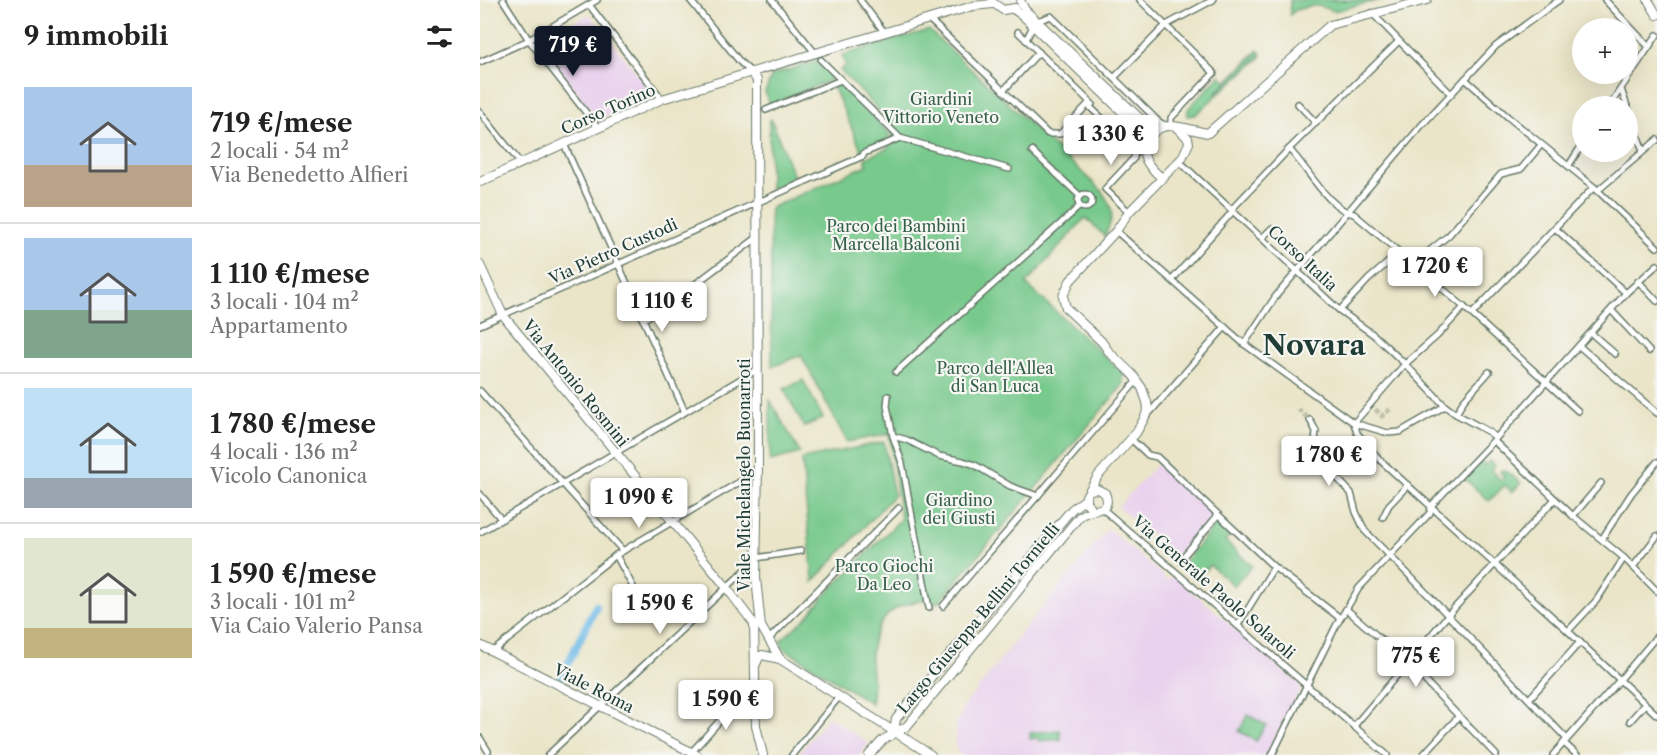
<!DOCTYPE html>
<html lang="it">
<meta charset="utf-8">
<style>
:root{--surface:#fff;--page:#f6f6f6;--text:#222;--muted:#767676;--line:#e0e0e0;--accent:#111827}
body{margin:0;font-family:"Libre Caslon Text",serif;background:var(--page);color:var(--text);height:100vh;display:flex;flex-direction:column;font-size:22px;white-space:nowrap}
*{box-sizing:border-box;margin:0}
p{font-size:20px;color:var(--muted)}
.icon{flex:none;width:33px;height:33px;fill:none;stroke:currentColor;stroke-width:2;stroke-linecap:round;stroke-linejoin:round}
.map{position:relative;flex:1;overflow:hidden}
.sheet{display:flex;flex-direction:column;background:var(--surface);width:480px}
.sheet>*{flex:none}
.tools{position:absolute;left:1092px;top:18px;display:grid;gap:12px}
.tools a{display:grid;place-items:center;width:66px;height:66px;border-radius:50%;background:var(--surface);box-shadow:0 6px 24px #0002;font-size:30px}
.price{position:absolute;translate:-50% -51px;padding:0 14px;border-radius:6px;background:#fff;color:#222;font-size:20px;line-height:39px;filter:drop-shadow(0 2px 3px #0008)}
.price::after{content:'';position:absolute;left:50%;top:36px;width:18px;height:14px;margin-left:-9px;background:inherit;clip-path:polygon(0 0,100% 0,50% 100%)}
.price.active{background:var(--accent);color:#fff}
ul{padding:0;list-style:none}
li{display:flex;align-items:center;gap:18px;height:150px;padding:0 24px}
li+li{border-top:2px solid var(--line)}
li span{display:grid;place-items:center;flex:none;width:168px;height:120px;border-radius:0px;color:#555}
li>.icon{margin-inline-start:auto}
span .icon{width:72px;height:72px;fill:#fffc;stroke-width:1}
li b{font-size:26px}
h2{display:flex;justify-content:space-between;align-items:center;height:72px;padding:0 24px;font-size:26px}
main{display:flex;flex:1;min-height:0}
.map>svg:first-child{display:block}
.built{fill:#e9d2ed}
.green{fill:#77c98c;stroke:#4b8360;stroke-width:1.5}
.forest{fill:#61ad78;stroke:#407556;stroke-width:1.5}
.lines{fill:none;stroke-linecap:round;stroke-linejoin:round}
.canal{stroke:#6dbae7;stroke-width:8}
.street-tunnel{stroke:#c1c3aa;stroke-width:5;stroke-dasharray:5 2.5;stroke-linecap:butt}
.street-casing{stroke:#667868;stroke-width:8}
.secondary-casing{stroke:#667868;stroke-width:10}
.street{stroke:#fff;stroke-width:5}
.secondary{stroke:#fff;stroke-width:8}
.labels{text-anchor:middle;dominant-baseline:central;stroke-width:4.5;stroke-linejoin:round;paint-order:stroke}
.park-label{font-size:16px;fill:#35604a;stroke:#f6f6f2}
.street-label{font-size:16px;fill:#1f3d34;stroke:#f6f6f2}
.town-label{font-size:28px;font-weight:bold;fill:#1f3d34;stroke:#f6f6f2}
</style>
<main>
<section class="sheet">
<h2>9 immobili<svg class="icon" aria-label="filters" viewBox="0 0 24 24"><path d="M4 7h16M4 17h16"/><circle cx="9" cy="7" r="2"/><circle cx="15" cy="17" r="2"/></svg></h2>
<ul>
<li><span style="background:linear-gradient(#a9c7e8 65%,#b9a48a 0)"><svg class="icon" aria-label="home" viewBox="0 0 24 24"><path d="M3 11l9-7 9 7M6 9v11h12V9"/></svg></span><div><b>719 €/mese</b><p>2 locali · 54 m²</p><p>Via Benedetto Alfieri</p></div></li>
<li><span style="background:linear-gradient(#a9c7e8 60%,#7fa58c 0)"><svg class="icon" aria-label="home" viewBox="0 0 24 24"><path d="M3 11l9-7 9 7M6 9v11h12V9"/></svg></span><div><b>1 110 €/mese</b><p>3 locali · 104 m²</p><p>Appartamento</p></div></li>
<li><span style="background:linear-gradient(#bfe0f5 75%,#9aa5b1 0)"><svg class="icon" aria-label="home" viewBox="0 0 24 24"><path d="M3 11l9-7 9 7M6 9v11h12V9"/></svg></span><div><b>1 780 €/mese</b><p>4 locali · 136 m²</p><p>Vicolo Canonica</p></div></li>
<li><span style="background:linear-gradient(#dfe7d0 75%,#c2b280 0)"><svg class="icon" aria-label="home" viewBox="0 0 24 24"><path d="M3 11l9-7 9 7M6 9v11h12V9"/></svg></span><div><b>1 590 €/mese</b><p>3 locali · 101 m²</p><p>Via Caio Valerio Pansa</p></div></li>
</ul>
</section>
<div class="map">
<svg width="1177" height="755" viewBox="0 0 1177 755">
<rect width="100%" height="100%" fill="#f6f6f2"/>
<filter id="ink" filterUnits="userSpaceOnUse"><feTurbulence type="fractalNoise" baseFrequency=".0167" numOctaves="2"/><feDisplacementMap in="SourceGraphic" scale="12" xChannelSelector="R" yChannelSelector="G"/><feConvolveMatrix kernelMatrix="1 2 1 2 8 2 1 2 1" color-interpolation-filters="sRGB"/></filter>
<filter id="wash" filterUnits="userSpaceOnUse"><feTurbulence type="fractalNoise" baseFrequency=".008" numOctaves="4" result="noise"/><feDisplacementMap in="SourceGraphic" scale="24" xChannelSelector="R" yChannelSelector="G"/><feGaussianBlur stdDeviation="1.35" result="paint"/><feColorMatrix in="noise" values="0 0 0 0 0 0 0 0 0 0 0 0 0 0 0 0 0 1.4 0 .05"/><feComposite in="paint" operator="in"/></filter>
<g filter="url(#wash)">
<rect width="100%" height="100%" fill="#eae5c8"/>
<!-- built -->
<g class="built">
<polygon points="109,14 174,95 118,120 59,43"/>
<polygon points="677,464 680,464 735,515 698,557 638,507"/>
<polygon points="628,529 684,576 683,578 687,581 693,575 822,686 786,755 480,755 475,745 476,723 485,705 549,623"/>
<polygon points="349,716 389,744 379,755 318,755"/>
</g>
<!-- green -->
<g class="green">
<polygon points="810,0 900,0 854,11 839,6 830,6 816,10 810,15"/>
<path d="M449,30L620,189C634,208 635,215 625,236L605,218L546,284L643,373V385L458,603C454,602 449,601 445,600C440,600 435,602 431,603C404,609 392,631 391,657C391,674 395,687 391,703L303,648L301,640L326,618L349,591L421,519L409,434L367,442L321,355L292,367L290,208L387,165L385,158L408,148L414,126L360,70L366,66L362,55Z"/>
<polygon points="337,61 353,79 293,104 289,103 285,92 292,75"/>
<polygon points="740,75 747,82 736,93 737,95 715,115 707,116 708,109"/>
<polygon points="359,83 409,133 407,141 382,152 353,86"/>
<polygon points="291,119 315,179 290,190 289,121"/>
<polygon points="323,380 343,418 324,427 304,389"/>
<polygon points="290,400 320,453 290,461"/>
<polygon points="404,442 414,495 333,582 322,459"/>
<polygon points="1010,461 1015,466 1011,470 1021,480 1024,477 1020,471 1025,470 1041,483 1032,492 1025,485 1009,501 984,478 1000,462 1005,465"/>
<polygon points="738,521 752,534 745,541 772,566 754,586 730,565 717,580 702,566 703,562 706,560"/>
<polygon points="768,715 786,725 776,741 759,731"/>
<polygon points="580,730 581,739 559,741 558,738 550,739 550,733"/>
</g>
<!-- forest -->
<polygon class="forest" points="778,50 782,55 781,57 737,95 736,93"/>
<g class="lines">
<!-- canal -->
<polyline class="canal" points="81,678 116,606"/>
</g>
</g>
<g filter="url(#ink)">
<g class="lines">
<!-- street-tunnel -->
<g class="street-tunnel">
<polyline points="890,404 902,416 910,409"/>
<polyline points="818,409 830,420"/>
</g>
<!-- street casing -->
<g class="street-casing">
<g id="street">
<polyline points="23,0 49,40 118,128"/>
<polyline points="210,0 260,62 271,72"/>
<polyline points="292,0 336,54"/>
<polyline points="380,0 405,33"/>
<polyline points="660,0 734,73 691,118 691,126"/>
<polyline points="1125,0 1169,47"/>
<polyline points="110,6 182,99"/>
<polyline points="892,13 971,94"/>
<polyline points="450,20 568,134 580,134 610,102 610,107 655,150"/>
<polyline points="557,21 571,16 679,122 687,126"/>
<polyline points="538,32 612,104"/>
<polyline points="546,40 553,26"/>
<polyline points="341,60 420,138 529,169"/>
<polyline points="0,62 49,40 117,0"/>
<polyline points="634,78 686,25 733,0"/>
<polyline points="985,79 1028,117 1114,187 1177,247"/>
<polyline points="1141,89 1147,106"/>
<polyline points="523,91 559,52"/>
<polyline points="818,104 836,123"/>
<polyline points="1129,106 1177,35"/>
<polyline points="1148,108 1163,151"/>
<polyline points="286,110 361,80"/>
<polyline points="0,112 41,164"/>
<polyline points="84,144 205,412"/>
<path d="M809,149C827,167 848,209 874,214L984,307L1098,411"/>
<polyline points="552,151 600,196"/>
<polyline points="699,161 859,310 894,335 925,364 965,406 976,414 1009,432 1016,438"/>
<polyline points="1089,165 1102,145"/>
<polyline points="1117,191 1177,140"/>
<circle cx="605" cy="201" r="7"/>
<polyline points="751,210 809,149 919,41"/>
<polyline points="649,212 625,189 654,158 655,149"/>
<polyline points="1075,228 1146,293"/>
<polyline points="636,231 764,344 874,423 908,433 920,432 965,406"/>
<polyline points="782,238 791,229"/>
<polyline points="933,264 969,235 1021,174 1041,169 1061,145"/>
<polyline points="692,280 753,211"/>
<polyline points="1158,281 1177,301"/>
<polyline points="860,310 889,279 919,253"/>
<polyline points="1131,310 1169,351"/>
<polyline points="992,314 1114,187"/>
<polyline points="163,320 206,291 278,237"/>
<polyline points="0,325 383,156 384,153 420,138"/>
<polyline points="1111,333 1135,354"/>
<polyline points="764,344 796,296 941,126 1016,46 1079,0"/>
<polyline points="1099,346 1177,413"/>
<polyline points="416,372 600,206"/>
<polyline points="0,391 143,551"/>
<polyline points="408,396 407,406 413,436 422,463 449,608"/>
<polyline points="976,414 984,400 1009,372"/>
<polyline points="665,418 745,327"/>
<polyline points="830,420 836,431 834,453 871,493 876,512 885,531 928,574 1087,739"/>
<polyline points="874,423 877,433 900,460 1088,631 1177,715"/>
<polyline points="874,423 925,364 957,336 984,307"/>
<polyline points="413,436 427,440 459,456 483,461 495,465 530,486 558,496"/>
<polyline points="651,439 668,455 677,457 794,567 860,618"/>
<polyline points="1014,441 1093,516 1144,558 1177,591"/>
<polyline points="0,494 21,519"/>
<polyline points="623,509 907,755"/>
<polyline points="1093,516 1121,483"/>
<polyline points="903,517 909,505 928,485"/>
<polyline points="0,532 278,369"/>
<polyline points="1122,539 1151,494 1177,462"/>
<polyline points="136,555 160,600"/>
<polyline points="276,558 321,551"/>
<polyline points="702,562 702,558 738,515"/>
<polyline points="1153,567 1177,536"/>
<polyline points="463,606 654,384"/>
<polyline points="866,609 927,662 1016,755"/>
<polyline points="758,625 794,567"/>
<polyline points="1088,631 1116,601 1144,558"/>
<polyline points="288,640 419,508"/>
<polyline points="12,652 136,555 278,471"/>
<polyline points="1049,699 1100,642"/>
<polyline points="1150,721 1165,704"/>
<polyline points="874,726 968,615 1075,499"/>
<polyline points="0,738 8,751"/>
<polyline points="1084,743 1097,755"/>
<polyline points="210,754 266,691 275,691"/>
<polyline points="68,755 276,560"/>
<polyline points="312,755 359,697"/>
<polyline points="792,755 857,624 879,588 950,513 951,506 1016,438 1146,293 1177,265"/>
<polyline points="943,755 979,716"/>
<polyline points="1073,755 1138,682 1177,636"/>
</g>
</g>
<!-- secondary casing -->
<g class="secondary-casing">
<g id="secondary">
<polyline points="1168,0 1177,15"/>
<polyline points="512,2 523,10 535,8"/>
<polyline points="541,2 545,10 669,127 677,129"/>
<polyline points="533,9 542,15 665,134 668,140"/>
<polyline points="271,72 277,80 278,464 276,578 281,626 300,659"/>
<path d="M682,178C676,173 669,167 666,160C659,145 674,126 690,126C703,126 715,131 728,133L850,25L947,0"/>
<polyline points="0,182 182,99 493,6 513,4"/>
<polyline points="0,265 23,315 243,583 274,624 276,726 283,755"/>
<polyline points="612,509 606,502 606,496 618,476 656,433 664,419 668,409 667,402 662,388 652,374 629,352 622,342 586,308 583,296 590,281 636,231 649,212 702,158 709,143 708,138 696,127"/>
<polyline points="0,645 217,755"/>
<polyline points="276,664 279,657 282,655 300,659 451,755"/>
<polyline points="414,732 416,719 592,509 606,499"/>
<path d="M389,755L403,740L427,726L599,517C610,506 634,515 625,493L617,489L610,490"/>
</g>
</g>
<!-- street -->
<use href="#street" class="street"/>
<!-- secondary -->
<use href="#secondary" class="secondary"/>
</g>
</g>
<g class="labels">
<!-- park labels -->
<g class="park-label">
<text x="461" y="99">Giardini<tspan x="461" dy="18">Vittorio Veneto</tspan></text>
<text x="416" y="226">Parco dei Bambini<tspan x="416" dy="18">Marcella Balconi</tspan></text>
<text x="515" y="368">Parco dell'Allea<tspan x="515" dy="18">di San Luca</tspan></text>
<text x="479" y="500">Giardino<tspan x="479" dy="18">dei Giusti</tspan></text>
<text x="404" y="566">Parco Giochi<tspan x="404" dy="18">Da Leo</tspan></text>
</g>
<!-- street labels -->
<g class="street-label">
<text transform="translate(128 109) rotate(-24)">Corso Torino</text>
<text transform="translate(133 251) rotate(-24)">Via Pietro Custodi</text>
<text transform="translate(823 258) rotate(43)">Corso Italia</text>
<text transform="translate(96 383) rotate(51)">Via Antonio Rosmini</text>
<text transform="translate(264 475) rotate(-90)">Viale Michelangelo Buonarroti</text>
<text transform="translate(734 587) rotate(41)">Via Generale Paolo Solaroli</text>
<text transform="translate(498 618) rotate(-50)">Largo Giuseppa Bellini Tornielli</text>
<text transform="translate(114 688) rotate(27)">Viale Roma</text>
</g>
<!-- town labels -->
<g class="town-label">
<text x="834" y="345">Novara</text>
</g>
</g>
</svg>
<div class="tools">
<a>+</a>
<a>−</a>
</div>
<b class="price active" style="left:93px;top:77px">719 €</b>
<b class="price" style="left:631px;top:166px">1 330 €</b>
<b class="price" style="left:955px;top:298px">1 720 €</b>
<b class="price" style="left:182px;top:333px">1 110 €</b>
<b class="price" style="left:849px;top:487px">1 780 €</b>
<b class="price" style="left:159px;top:529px">1 090 €</b>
<b class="price" style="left:180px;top:635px">1 590 €</b>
<b class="price" style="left:936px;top:688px">775 €</b>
<b class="price" style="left:246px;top:731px">1 590 €</b>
</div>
</main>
